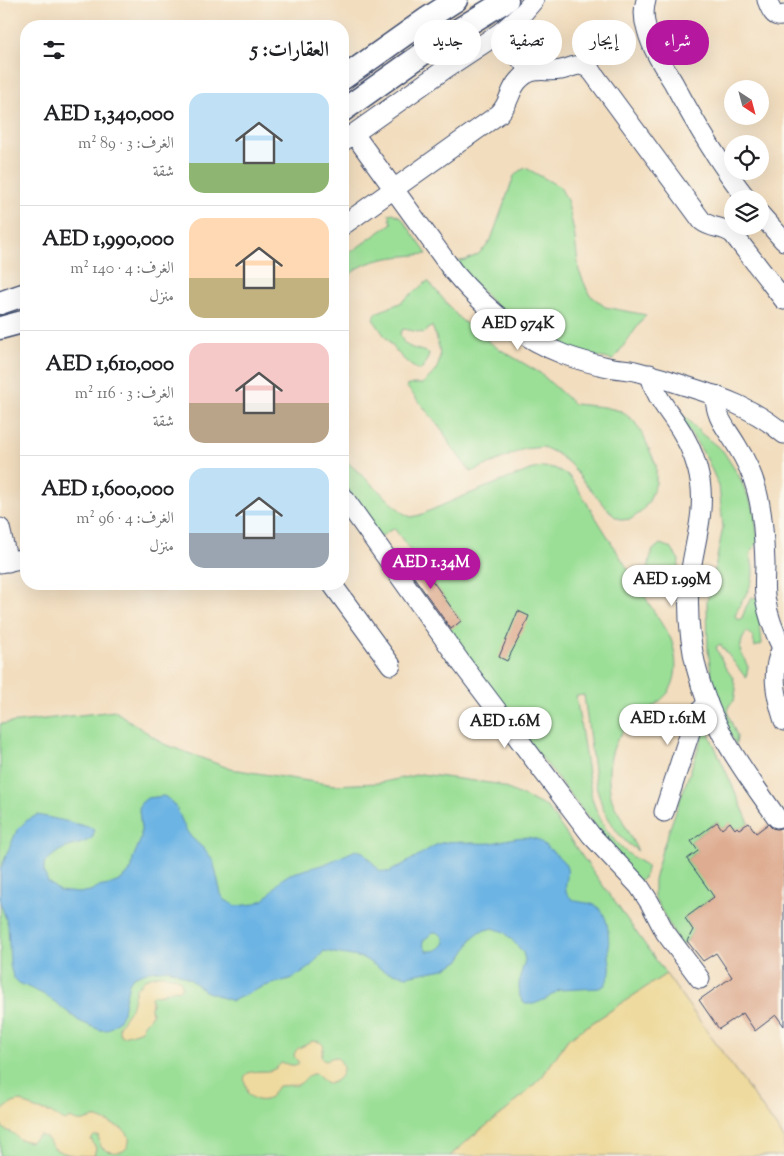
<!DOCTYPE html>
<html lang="ar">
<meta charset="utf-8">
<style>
:root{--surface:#fff;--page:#f6f6f6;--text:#202124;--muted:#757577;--line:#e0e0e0;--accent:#b5179e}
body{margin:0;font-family:"Sorts Mill Goudy",Amiri,serif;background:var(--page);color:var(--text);direction:rtl;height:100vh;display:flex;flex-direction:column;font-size:19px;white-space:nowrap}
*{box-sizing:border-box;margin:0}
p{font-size:16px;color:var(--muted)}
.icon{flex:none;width:28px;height:28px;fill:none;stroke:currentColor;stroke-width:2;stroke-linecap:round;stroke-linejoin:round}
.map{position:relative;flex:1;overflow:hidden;direction:ltr}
.details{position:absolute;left:20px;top:20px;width:329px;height:570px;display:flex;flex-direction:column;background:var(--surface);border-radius:20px;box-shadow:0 5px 20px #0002;direction:rtl}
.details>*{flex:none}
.guide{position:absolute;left:364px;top:20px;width:345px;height:45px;direction:rtl;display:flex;gap:10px}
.needle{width:32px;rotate:144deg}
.tools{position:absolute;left:724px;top:80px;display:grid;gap:10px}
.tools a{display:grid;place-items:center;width:45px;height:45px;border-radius:50%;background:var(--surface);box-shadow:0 5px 20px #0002;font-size:25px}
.price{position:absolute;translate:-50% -42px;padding:0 11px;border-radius:18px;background:#fff;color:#222;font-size:16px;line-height:32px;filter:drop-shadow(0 1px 2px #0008)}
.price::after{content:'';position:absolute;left:50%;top:30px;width:15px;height:11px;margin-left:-8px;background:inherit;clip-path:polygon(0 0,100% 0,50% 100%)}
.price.current{background:var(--accent);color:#fff}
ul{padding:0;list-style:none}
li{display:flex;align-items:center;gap:15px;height:125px;padding:0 20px}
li+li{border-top:1px solid var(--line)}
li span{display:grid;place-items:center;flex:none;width:140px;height:100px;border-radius:15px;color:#555}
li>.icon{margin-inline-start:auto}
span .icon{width:60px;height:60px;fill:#fffc;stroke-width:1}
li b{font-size:21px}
h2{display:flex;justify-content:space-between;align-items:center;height:60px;padding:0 20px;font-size:21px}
.tag{padding:0 18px;border-radius:22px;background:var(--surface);box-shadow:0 5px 20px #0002;font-size:18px;line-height:45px}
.tag.current{background:var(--accent);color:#fff}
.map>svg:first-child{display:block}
.green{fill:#9bdf97;stroke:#5b877a}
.sand{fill:#eeda9e;stroke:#84847e}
.water{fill:#6cb4e4;stroke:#4472a1;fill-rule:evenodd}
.building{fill:#deac90}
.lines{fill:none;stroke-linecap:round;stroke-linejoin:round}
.minor-casing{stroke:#3b496c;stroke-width:21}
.tertiary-casing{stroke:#3b496c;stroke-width:25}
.minor{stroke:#fff;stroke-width:19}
.tertiary{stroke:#fff;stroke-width:22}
</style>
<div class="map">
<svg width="784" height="1156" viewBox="0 0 784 1156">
<rect width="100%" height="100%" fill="#fbf7ec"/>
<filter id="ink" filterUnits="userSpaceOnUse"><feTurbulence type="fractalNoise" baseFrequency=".02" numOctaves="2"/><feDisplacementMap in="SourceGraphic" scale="10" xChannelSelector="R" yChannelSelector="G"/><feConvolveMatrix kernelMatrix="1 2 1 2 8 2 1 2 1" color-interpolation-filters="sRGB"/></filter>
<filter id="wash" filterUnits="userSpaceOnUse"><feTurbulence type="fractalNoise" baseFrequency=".0096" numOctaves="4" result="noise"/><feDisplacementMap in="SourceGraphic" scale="20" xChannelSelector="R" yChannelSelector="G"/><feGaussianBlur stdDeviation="1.12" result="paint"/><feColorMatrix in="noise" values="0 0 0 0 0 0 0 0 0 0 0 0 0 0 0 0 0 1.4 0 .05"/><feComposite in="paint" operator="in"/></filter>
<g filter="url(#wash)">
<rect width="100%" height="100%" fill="#f2ddbe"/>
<!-- green -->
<g class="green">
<polygon points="526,168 560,187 567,200 574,231 579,271 589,294 605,307 646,315 613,360 561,349 513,324 454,262 466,260 477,255 486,247 492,237 514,176 519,171"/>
<path d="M393,213L401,217L427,254C399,257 357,256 343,285V252L345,251L348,254L392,223L389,219L391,218L389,214Z"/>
<path d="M428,281L460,319L496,347L540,373L574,404L604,407L621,411L634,421L644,437L656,465V483L649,501L641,512L631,519L622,520L614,516L585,483L570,464L556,453L543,447L524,449L471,472L450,445L443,431L406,386L413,384H422C446,365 442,353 432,326L424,333L403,329L400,333C403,349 415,348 429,353L428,358L421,370C405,368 382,332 373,319L376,313L400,303Z"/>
<path d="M670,402L703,435L723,451L739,476L754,510L758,541L750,554C751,559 753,565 753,570C754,587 740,601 735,616L738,620L742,618L746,607L752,597L760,600L759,613L762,644L755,647L753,638L747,631L742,640L740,650L748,667L746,678L720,644L716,647L725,667L733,678L736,689L734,701L729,705L728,714L737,736L736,746L716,703L712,679L708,650L707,601L714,573L723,527L719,486L706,457Z"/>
<path d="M342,457L403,513L411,517L420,515L459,498L530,470L542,467L554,468L568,475L577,487L671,639C677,657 679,678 667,694C660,702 651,708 643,714C636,719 628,724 623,731C608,750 606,778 612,800C614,806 618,812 621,817C626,829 632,840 638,851L627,843L617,832L603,809L596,785L584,695L576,696L592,799C600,822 611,841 630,855C636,860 642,862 647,866V869L644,878L638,881L444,633L461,621L394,528L377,539L343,491Z"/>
<polygon points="660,544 671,548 679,560 675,600 664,596 656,587 648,568 652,551"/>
<polygon points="115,711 164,744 231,769 334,785 379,783 421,774 497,784 547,807 666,974 568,1039 542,1077 507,1110 474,1135 450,1156 0,1156 0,724"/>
<polygon points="706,727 749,823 739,829 737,827 735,829 730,823 722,829 717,822 691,841 698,851 687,859 704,882 722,891 685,918 693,930 687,941 681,946 654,897 654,880 662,850"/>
</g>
<!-- sand -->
<g class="sand">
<polygon points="666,974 784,1138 784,1156 450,1156 474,1135 507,1110 542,1077 568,1039"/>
<path d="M157,975C166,975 181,975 182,986L179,990L175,989L162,994L153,995L151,998C154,1005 149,1006 152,1013C151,1018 148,1019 145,1023C143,1025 143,1028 141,1030C140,1031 124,1036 122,1036L119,1032V1026L131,1009L136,989L145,979Z"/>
<path d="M312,1041L320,1042L324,1046L321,1057L323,1060L327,1061L331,1058L336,1057C350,1067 341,1082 327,1084L316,1074H312L308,1076L301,1083L297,1085L278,1086C276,1089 272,1095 269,1098C263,1103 252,1100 248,1093C246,1089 248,1090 246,1086C245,1082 243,1078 246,1075C250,1069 265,1073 272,1070C276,1069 279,1066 281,1063C288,1063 293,1068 299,1063L294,1056C295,1046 305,1047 312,1041Z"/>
<path d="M21,1101L35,1109L49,1112L59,1118L65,1121L70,1118C85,1126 86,1117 97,1118C102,1119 107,1122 112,1124C120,1128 131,1131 129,1142C127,1156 110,1154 101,1147L98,1136H94L91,1139L96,1148L94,1156C81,1156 64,1156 54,1148C48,1142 50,1137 39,1135L30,1142L19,1139L14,1134L4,1129L0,1122V1113C7,1106 12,1102 21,1101Z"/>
</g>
<!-- water -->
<path class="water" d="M164,796L170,800L177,809L186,830L191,837L206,851L213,860L221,894L225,900L236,906L246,905L254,904L265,899L282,879L290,874L325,864L356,850L363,852L380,871L389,872C399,867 409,861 419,855C425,852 431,847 438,844C455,838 473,845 491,843C505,841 521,834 536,839C540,840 558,856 562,860C576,875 557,886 571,898C578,904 588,901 596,906C611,916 608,940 609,956C609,960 611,966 610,971C610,975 607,980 605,985L599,988L559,990L546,999L534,1004H525L520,997L519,987L520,977L525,960L523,952L512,940L504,932L493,928L481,931L472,938L467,949L459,961L444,969L406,976L384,971L363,958L324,951L310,967L293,978L262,987L232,1001L205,991L188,978L177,972L167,969L149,971L133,977L129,983L124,1005L123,1013L118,1021L113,1026L107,1030H100L79,1021L55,1002L43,994L19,983L13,977L10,965L8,925L0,902V870L17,830L26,821L37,815L65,821L92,828L94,831L93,837C83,845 74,844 63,849C56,852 50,858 44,863V872L48,882L59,891L79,893L90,891L98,887L109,885L119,881L127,875L132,868L133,858L141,839V828L139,810L140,804L147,798ZM433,932C440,932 443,936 445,942C441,950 435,951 427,951L424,947L423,941Z"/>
<g id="blocks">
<!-- building -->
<g class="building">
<polygon points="411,551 461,621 451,629 401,559"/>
<polygon points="518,611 529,616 524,628 507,661 499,657"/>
<polygon points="717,822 722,829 730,822 735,829 737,827 739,829 749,823 756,833 768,824 772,828 777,829 784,827 784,1026 776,1015 755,1031 743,1013 719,1029 699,1000 732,977 716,953 703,961 687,941 693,930 685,918 714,897 687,859 698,851 691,841"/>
</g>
</g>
</g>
<g filter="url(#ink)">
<use href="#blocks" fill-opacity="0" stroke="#3b496c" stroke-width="1"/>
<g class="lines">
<!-- minor casing -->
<g class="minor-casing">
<g id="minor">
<path d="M646,0C643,10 644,21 647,30C652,49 663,66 673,82C695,123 718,162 747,199"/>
<path d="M767,0C770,8 774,20 784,15"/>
<polyline points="501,32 530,72"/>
<path d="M354,134L453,271C484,308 520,338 565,355C579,360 594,364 608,367C617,369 626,369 635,371C652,375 669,380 686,386C722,397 755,409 784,434"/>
<polyline points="342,142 448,67 501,32 523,13 534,0"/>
<polyline points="760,214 784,241"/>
<path d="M342,226L499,114C510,103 509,91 518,81C532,65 544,73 561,70C568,69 574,65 580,65C586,66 590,69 593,73L702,221C712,229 723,226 733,234L784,300"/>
<path d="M650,374C656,401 670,411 683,434C691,448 697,464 700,480C706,516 692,549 689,585C686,636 697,687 721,732C736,762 758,790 777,818"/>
<path d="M715,395C715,418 726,427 737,446C745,459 752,473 756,488C763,512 764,539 765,564C765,577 763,589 766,602C769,620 776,636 784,652"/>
<polyline points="342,495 462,664 591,835 639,886 650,903 665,932 700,979"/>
<polyline points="0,528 8,562"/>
<polyline points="0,563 26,558"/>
<polyline points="332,584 391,665"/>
<path d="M782,648C770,673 776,696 784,721"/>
<polyline points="664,812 693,723 699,712 708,703"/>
</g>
</g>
<!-- tertiary casing -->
<g class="tertiary-casing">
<g id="tertiary">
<polyline points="342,79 428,18 456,0"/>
<polyline points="342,111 445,38 507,0"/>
<polyline points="0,303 26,294"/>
<polyline points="0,328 26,321"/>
</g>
</g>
<!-- minor -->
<use href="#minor" class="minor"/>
<!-- tertiary -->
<use href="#tertiary" class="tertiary"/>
</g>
</g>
</svg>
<div class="tools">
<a><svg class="needle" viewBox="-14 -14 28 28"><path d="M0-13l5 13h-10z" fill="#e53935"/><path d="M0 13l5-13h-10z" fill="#757577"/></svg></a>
<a><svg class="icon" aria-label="locate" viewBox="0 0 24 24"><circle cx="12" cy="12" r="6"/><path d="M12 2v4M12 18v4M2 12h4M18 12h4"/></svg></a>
<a><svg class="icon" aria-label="layers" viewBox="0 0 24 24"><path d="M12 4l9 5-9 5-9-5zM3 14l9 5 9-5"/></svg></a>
</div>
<b class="price" style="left:518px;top:351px">AED 974K</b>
<b class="price current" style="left:431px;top:590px">AED 1.34M</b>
<b class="price" style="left:672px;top:607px">AED 1.99M</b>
<b class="price" style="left:668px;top:746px">AED 1.61M</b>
<b class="price" style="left:505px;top:749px">AED 1.6M</b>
<div class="guide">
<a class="tag current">شراء</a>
<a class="tag">إيجار</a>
<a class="tag">تصفية</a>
<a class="tag">جديد</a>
</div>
<section class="details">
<h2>العقارات: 5<svg class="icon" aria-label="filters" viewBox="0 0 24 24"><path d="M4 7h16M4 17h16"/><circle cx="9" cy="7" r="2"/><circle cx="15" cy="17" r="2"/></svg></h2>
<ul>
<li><span style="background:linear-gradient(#bfe0f5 70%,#8fb573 0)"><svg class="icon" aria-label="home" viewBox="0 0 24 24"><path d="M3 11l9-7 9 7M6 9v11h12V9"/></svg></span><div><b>AED 1,340,000</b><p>الغرف: 3 · 89 m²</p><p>شقة</p></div></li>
<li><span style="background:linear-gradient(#ffd9b3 60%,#c2b280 0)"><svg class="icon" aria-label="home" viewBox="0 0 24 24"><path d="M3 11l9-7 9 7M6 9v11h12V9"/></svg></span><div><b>AED 1,990,000</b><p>الغرف: 4 · 140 m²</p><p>منزل</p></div></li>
<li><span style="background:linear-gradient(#f6c9c9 60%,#b9a48a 0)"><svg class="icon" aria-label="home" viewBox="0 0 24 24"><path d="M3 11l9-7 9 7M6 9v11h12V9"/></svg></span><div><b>AED 1,610,000</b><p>الغرف: 3 · 116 m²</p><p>شقة</p></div></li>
<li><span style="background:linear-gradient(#bfe0f5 65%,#9aa5b1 0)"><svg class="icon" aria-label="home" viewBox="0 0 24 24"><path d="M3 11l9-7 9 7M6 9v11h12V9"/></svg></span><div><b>AED 1,600,000</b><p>الغرف: 4 · 96 m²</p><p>منزل</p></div></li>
</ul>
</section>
</div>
